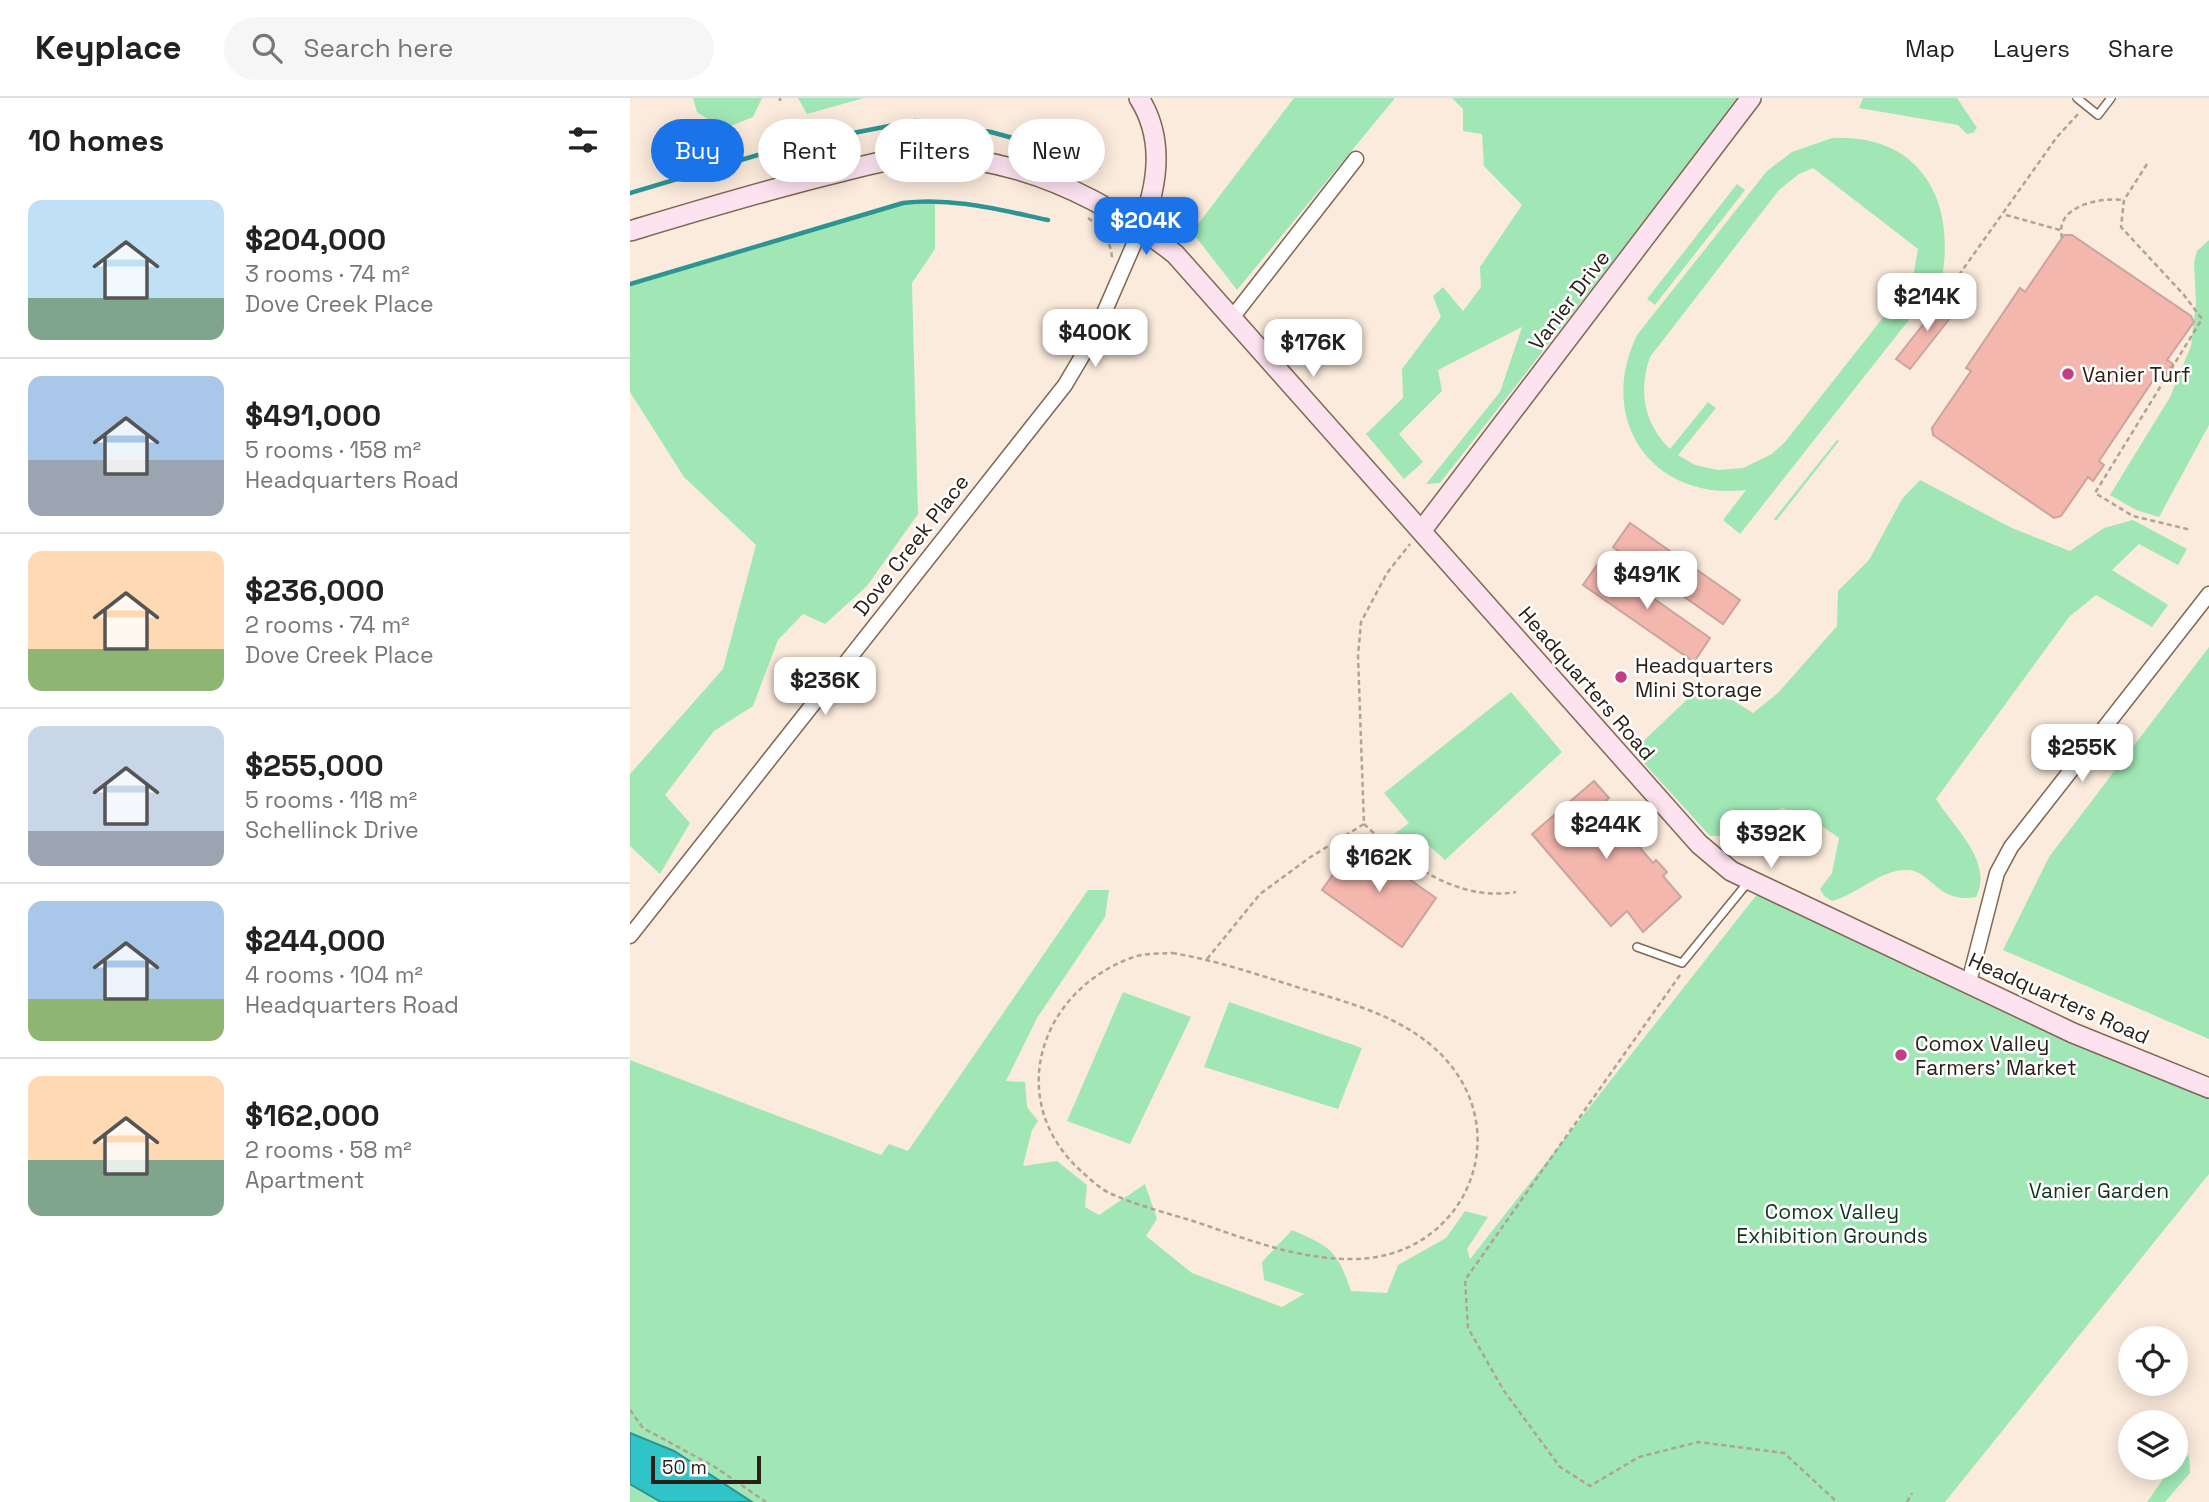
<!DOCTYPE html>
<meta charset="utf-8">
<style>
:root{--surface:#fff;--page:#f6f6f6;--text:#222;--muted:#767676;--line:#e0e0e0;--accent:#1a73e8}
body{margin:0;font-family:"Space Grotesk",sans-serif;background:var(--page);color:var(--text);height:100vh;display:flex;flex-direction:column;font-size:26px;white-space:nowrap}
*{box-sizing:border-box;margin:0}
p{font-size:23px;color:var(--muted)}
.icon{flex:none;width:38px;height:38px;fill:none;stroke:currentColor;stroke-width:2;stroke-linecap:round;stroke-linejoin:round}
.map{position:relative;flex:1;overflow:hidden}
.side{display:flex;flex-direction:column;background:var(--surface);width:630px}
.side>*{flex:none}
.hud{position:absolute;left:21px;top:21px;width:665px;height:63px;display:flex;gap:14px}
.tools{position:absolute;left:1488px;top:1228px;display:grid;gap:14px}
.tools a{display:grid;place-items:center;width:70px;height:70px;border-radius:50%;background:var(--surface);box-shadow:0 4px 18px #0003;font-size:35px}
.scale{position:absolute;left:21px;bottom:18px;width:110px;box-sizing:border-box;padding-left:7px;border:4px solid #2a2016;border-top:0;font-size:19px;line-height:24px;white-space:nowrap;color:#2a2016;-webkit-text-stroke:5px #fff;paint-order:stroke}
.price{position:absolute;translate:-50% -60px;padding:0 16px;border-radius:14px;background:#fff;color:#222;font-size:23px;line-height:46px;filter:drop-shadow(0 2px 4px #0008)}
.price::after{content:'';position:absolute;left:50%;top:42px;width:21px;height:16px;margin-left:-10px;background:inherit;clip-path:polygon(0 0,100% 0,50% 100%)}
.price.current{background:var(--accent);color:#fff}
ul{padding:0;list-style:none}
li{display:flex;align-items:center;gap:21px;height:175px;padding:0 28px}
li+li{border-top:2px solid var(--line)}
li span{display:grid;place-items:center;flex:none;width:196px;height:140px;border-radius:14px;color:#555}
li>.icon{margin-inline-start:auto}
span .icon{width:84px;height:84px;fill:#fffc;stroke-width:1}
li b{font-size:30px}
h2{display:flex;justify-content:space-between;align-items:center;height:84px;padding:0 28px;font-size:30px}
.chip{padding:0 24px;border-radius:32px;background:var(--surface);box-shadow:0 4px 18px #0003;font-size:24px;line-height:63px}
.chip.current{background:var(--accent);color:#fff}
header{display:flex;align-items:center;gap:42px;box-sizing:border-box;height:98px;padding:0 35px;background:var(--surface);border-bottom:2px solid var(--line)}
header strong{font-size:33px}
nav{display:flex;gap:38px;margin-inline-start:auto;font-size:24px}
.search{width:490px;height:63px;background:var(--page);display:flex;align-items:center;gap:18px;box-sizing:border-box;padding:0 24px;border-radius:38px;color:var(--muted);font-size:26px}
main{display:flex;flex:1;min-height:0}
.map>svg:first-child{display:block}
.green{fill:#a1e7b6;fill-rule:evenodd}
.water{fill:#2fc5c8;stroke:#2e9493;stroke-width:2}
.lines{fill:none;stroke-linecap:round;stroke-linejoin:round}
.stream{stroke:#2e9493;stroke-width:4.5}
.building{fill:#f3b7ae;stroke:#caa49f;stroke-width:2}
.lane-casing{stroke:#7f6751;stroke-width:10}
.street-casing{stroke:#7f6751;stroke-width:17}
.secondary-casing{stroke:#7f6751;stroke-width:22}
.path{stroke:#b0a295;stroke-width:2.5;stroke-dasharray:5 3.5;stroke-linecap:butt}
.lane{stroke:#fff;stroke-width:7}
.street{stroke:#fff;stroke-width:14}
.secondary{stroke:#fde3f0;stroke-width:19}
.poi-dot{fill:#c23e83;stroke:#fff;stroke-width:2.5}
.labels{text-anchor:middle;dominant-baseline:central;stroke-width:5;stroke-linejoin:round;paint-order:stroke}
.street-label{font-size:21px;fill:#2a2016;stroke:#fff}
.poi-label{font-size:21px;fill:#2a2016;stroke:#fff;text-anchor:start}
.park-label{font-size:21px;fill:#11361f;stroke:#fff}
</style>
<header>
<strong>Keyplace</strong>
<div class="search"><svg class="icon" aria-label="search" viewBox="0 0 24 24"><circle cx="10" cy="10" r="6"/><path d="M15 15l6 6"/></svg>Search here</div>
<nav><a>Map</a><a>Layers</a><a>Share</a></nav>
</header>
<main>
<section class="side">
<h2>10 homes<svg class="icon" aria-label="filters" viewBox="0 0 24 24"><path d="M4 7h16M4 17h16"/><circle cx="9" cy="7" r="2"/><circle cx="15" cy="17" r="2"/></svg></h2>
<ul>
<li><span style="background:linear-gradient(#bfe0f5 70%,#7fa58c 0)"><svg class="icon" aria-label="home" viewBox="0 0 24 24"><path d="M3 11l9-7 9 7M6 9v11h12V9"/></svg></span><div><b>$204,000</b><p>3 rooms · 74 m²</p><p>Dove Creek Place</p></div></li>
<li><span style="background:linear-gradient(#a9c7e8 60%,#9aa5b1 0)"><svg class="icon" aria-label="home" viewBox="0 0 24 24"><path d="M3 11l9-7 9 7M6 9v11h12V9"/></svg></span><div><b>$491,000</b><p>5 rooms · 158 m²</p><p>Headquarters Road</p></div></li>
<li><span style="background:linear-gradient(#ffd9b3 70%,#8fb573 0)"><svg class="icon" aria-label="home" viewBox="0 0 24 24"><path d="M3 11l9-7 9 7M6 9v11h12V9"/></svg></span><div><b>$236,000</b><p>2 rooms · 74 m²</p><p>Dove Creek Place</p></div></li>
<li><span style="background:linear-gradient(#c9d6e8 75%,#9aa5b1 0)"><svg class="icon" aria-label="home" viewBox="0 0 24 24"><path d="M3 11l9-7 9 7M6 9v11h12V9"/></svg></span><div><b>$255,000</b><p>5 rooms · 118 m²</p><p>Schellinck Drive</p></div></li>
<li><span style="background:linear-gradient(#a9c7e8 70%,#8fb573 0)"><svg class="icon" aria-label="home" viewBox="0 0 24 24"><path d="M3 11l9-7 9 7M6 9v11h12V9"/></svg></span><div><b>$244,000</b><p>4 rooms · 104 m²</p><p>Headquarters Road</p></div></li>
<li><span style="background:linear-gradient(#ffd9b3 60%,#7fa58c 0)"><svg class="icon" aria-label="home" viewBox="0 0 24 24"><path d="M3 11l9-7 9 7M6 9v11h12V9"/></svg></span><div><b>$162,000</b><p>2 rooms · 58 m²</p><p>Apartment</p></div></li>
</ul>
</section>
<div class="map">
<svg width="1579" height="1404" viewBox="0 0 1579 1404">
<rect width="100%" height="100%" fill="#fbebdc"/>
<!-- green -->
<g class="green">
<polygon points="63,0 132,0 123,19 93,31 67,14"/>
<polygon points="168,0 234,0 177,16"/>
<polygon points="664,0 765,0 607,192 562,134"/>
<polygon points="822,0 1110,0 810,385 796,386 870,294 892,229 808,272 812,293 769,336 793,364 774,381 736,336 773,300 772,271 811,219 803,198 813,189 833,213 851,189 850,169 892,107 854,68 852,36 833,33 833,11"/>
<polygon points="1233,0 1327,0 1347,30 1343,35 1337,36 1328,27 1229,10"/>
<path d="M1202,40C1289,36 1326,100 1312,180L1110,436L1093,422L1116,392C1022,403 966,322 1007,237L1137,73L1162,54ZM1183,70L1288,151L1284,174L1274,193L1155,344L1142,356L1113,370L1088,372L1065,367L1048,357L1086,310L1078,304L1040,351C1014,326 1008,293 1020,259L1149,92L1169,76Z"/>
<polygon points="1107,86 1115,92 1025,207 1017,201"/>
<polygon points="291,103 305,103 305,151 282,185 288,416 237,488 195,526 173,516 148,542 123,608 84,633 35,697 60,725 30,776 0,748 0,676 93,571 126,447 54,379 0,294 0,186 263,108"/>
<polygon points="1579,142 1579,327 1529,419 1506,412 1480,397 1540,299 1561,248 1566,204 1564,165 1567,153"/>
<polygon points="1207,342 1209,343 1146,423 1144,421"/>
<path d="M1290,382L1382,430L1440,453L1474,430L1503,422L1557,451L1548,467L1509,446L1482,472L1538,507L1522,529L1466,497L1439,519L1306,701C1324,730 1364,764 1346,799C1307,806 1302,773 1278,772C1250,771 1229,796 1202,803L1194,798L1190,791L1202,775L1209,740L1183,722L1152,710L1108,738H1080L1003,653L1068,591L1104,603L1123,615L1148,595L1207,528L1208,493L1239,462L1272,401Z"/>
<polygon points="1579,549 1579,941 1373,852 1419,759"/>
<polygon points="881,594 932,654 815,762 788,738 772,748 760,739 779,725 754,695"/>
<path d="M1132,790L1579,990V1076L1315,1404H122L44,1353L0,1335V962L251,1057L259,1046L278,1053L458,792H479L475,819L407,920L376,983L395,984L397,1009L408,1023L402,1032L393,1068L427,1063L457,1087L455,1109L469,1117L515,1086L527,1121L516,1138L562,1175L652,1209L674,1196L634,1182L632,1164L662,1132C701,1149 707,1152 721,1193L757,1195L768,1167L816,1140L835,1113L858,1119L837,1151L840,1161Z"/>
<polygon points="493,894 561,919 500,1046 437,1023"/>
<polygon points="599,904 732,950 708,1011 574,969"/>
<polygon points="1559,1357 1560,1375 1535,1404 1517,1404 1541,1370"/>
<polygon points="0,1386 31,1404 0,1404"/>
</g>
<!-- water -->
<polygon class="water" points="0,1335 44,1353 122,1404 31,1404 0,1386"/>
<g class="lines">
<!-- stream -->
<g class="stream">
<polyline points="0,95 161,47 285,23 361,34 416,49 468,69"/>
<path d="M0,186L273,105C322,99 370,112 418,122"/>
</g>
</g>
<!-- building -->
<g class="building">
<polygon points="1434,137 1442,137 1561,218 1564,224 1537,262 1543,266 1532,282 1526,278 1469,363 1474,367 1463,383 1458,379 1431,418 1424,420 1303,337 1302,330 1341,273 1336,270 1390,190 1395,194"/>
<polygon points="1315,199 1328,210 1280,271 1266,261"/>
<polygon points="1000,425 1110,502 1093,526 983,449"/>
<polygon points="970,463 1080,540 1064,564 953,487"/>
<polygon points="964,683 979,700 972,706 1023,765 1026,762 1037,774 1033,778 1051,799 1013,834 997,813 981,828 902,736"/>
<polygon points="726,744 806,800 772,849 692,792"/>
</g>
<g class="lines">
<!-- lane casing -->
<g class="lane-casing">
<g id="lane">
<polyline points="1447,0 1468,17 1481,0"/>
<polyline points="1007,849 1052,865 1119,783"/>
</g>
</g>
<!-- street casing -->
<g class="street-casing">
<g id="street">
<polyline points="601,221 726,61"/>
<polyline points="0,838 435,287 464,238 511,130"/>
<polyline points="1339,884 1367,775 1381,749 1579,496"/>
</g>
</g>
<!-- secondary casing -->
<g class="secondary-casing">
<g id="secondary">
<path d="M509,0C535,41 528,87 511,130"/>
<path d="M0,133C70,112 139,91 210,74C237,67 270,58 298,58C391,60 474,100 545,156L1069,746L1101,773L1443,935L1579,990"/>
<polyline points="792,432 1121,0"/>
</g>
</g>
<!-- path -->
<g class="path">
<polyline points="150,3 150,0"/>
<polyline points="1517,66 1494,102 1491,129 1554,197 1572,221 1465,395 1503,418 1561,432"/>
<polyline points="1376,117 1430,132"/>
<path d="M458,120C472,129 481,144 482,160"/>
<path d="M1432,140C1424,108 1470,99 1494,102"/>
<polyline points="1314,198 1427,39 1449,15"/>
<path d="M734,726C776,765 826,804 886,794"/>
<path d="M542,855C585,862 626,876 667,889C715,904 763,915 802,948C894,1027 837,1165 717,1161C662,1160 614,1140 563,1123C537,1115 509,1108 484,1097C472,1093 460,1081 451,1073C374,1003 409,894 501,860C513,855 529,856 542,855Z"/>
<polyline points="577,861 630,796 679,760 734,726 728,558 731,524 757,475 780,446"/>
<polyline points="1050,877 835,1182 838,1230 874,1293 930,1369 960,1388 1009,1359 1068,1344 1154,1355 1207,1404"/>
<polyline points="0,1312 13,1330 85,1369 136,1404"/>
<polyline points="1277,1404 1282,1395"/>
</g>
<!-- lane -->
<use href="#lane" class="lane"/>
<!-- street -->
<use href="#street" class="street"/>
<!-- secondary -->
<use href="#secondary" class="secondary"/>
</g>
<!-- markers -->
<g class="poi-dot">
<circle cx="1438" cy="276" r="7"/>
<circle cx="991" cy="579" r="7"/>
<circle cx="1271" cy="957" r="7"/>
</g>
<g class="labels">
<!-- street labels -->
<g class="street-label">
<text transform="translate(939 202) rotate(-53)">Vanier Drive</text>
<text transform="translate(281 447) rotate(-52)">Dove Creek Place</text>
<text transform="translate(957 585) rotate(49)">Headquarters Road</text>
<text transform="translate(1429 900) rotate(24)">Headquarters Road</text>
</g>
<!-- poi labels -->
<g class="poi-label">
<text x="1452" y="276">Vanier Turf</text>
<text x="1005" y="567">Headquarters<tspan x="1005" dy="24">Mini Storage</tspan></text>
<text x="1285" y="945">Comox Valley<tspan x="1285" dy="24">Farmers’ Market</tspan></text>
</g>
<!-- park labels -->
<g class="park-label">
<text x="1469" y="1092">Vanier Garden</text>
<text x="1202" y="1113">Comox Valley<tspan x="1202" dy="24">Exhibition Grounds</tspan></text>
</g>
</g>
</svg>
<div class="tools">
<a><svg class="icon" aria-label="locate" viewBox="0 0 24 24"><circle cx="12" cy="12" r="6"/><path d="M12 2v4M12 18v4M2 12h4M18 12h4"/></svg></a>
<a><svg class="icon" aria-label="layers" viewBox="0 0 24 24"><path d="M12 4l9 5-9 5-9-5zM3 14l9 5 9-5"/></svg></a>
</div>
<div class="scale">50 m</div>
<b class="price current" style="left:516px;top:159px">$204K</b>
<b class="price" style="left:1297px;top:235px">$214K</b>
<b class="price" style="left:465px;top:271px">$400K</b>
<b class="price" style="left:683px;top:281px">$176K</b>
<b class="price" style="left:1017px;top:513px">$491K</b>
<b class="price" style="left:195px;top:619px">$236K</b>
<b class="price" style="left:1452px;top:686px">$255K</b>
<b class="price" style="left:976px;top:763px">$244K</b>
<b class="price" style="left:1141px;top:772px">$392K</b>
<b class="price" style="left:749px;top:796px">$162K</b>
<div class="hud">
<a class="chip current">Buy</a>
<a class="chip">Rent</a>
<a class="chip">Filters</a>
<a class="chip">New</a>
</div>
</div>
</main>
